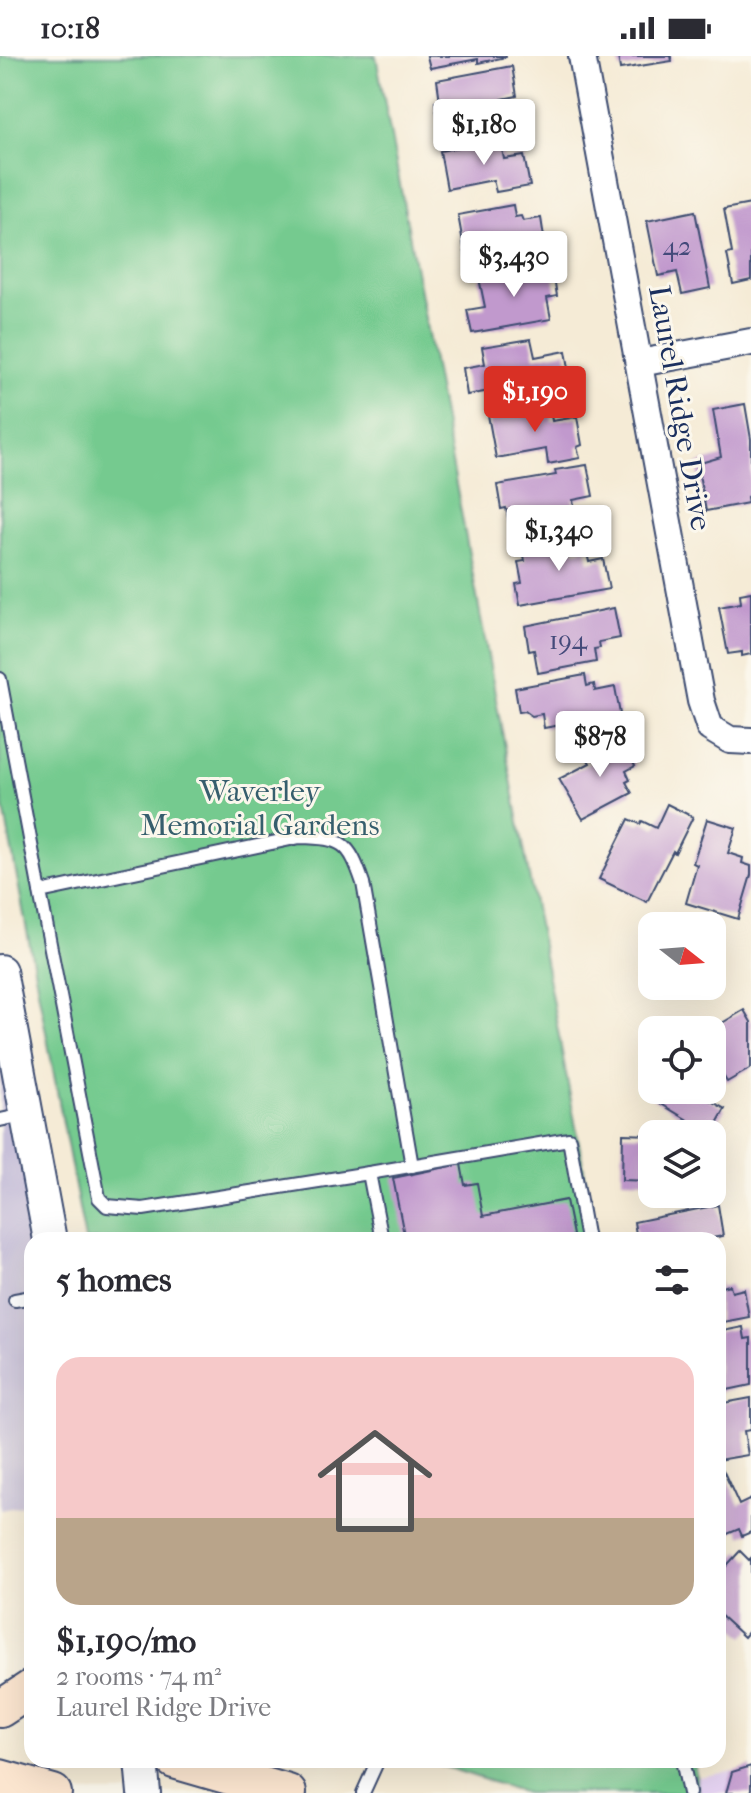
<!DOCTYPE html>
<meta charset="utf-8">
<style>
:root{--surface:#fff;--page:#f2f2f3;--text:#2b2b33;--muted:#7c7c81;--line:#e1e1e2;--accent:#d93025}
body{margin:0;font-family:"IM FELL French Canon",serif;background:var(--page);color:var(--text);height:100vh;display:flex;flex-direction:column;font-size:30px;white-space:nowrap}
*{box-sizing:border-box;margin:0}
p{font-size:26px;color:var(--muted)}
.icon{flex:none;width:44px;height:44px;fill:none;stroke:currentColor;stroke-width:2;stroke-linecap:round;stroke-linejoin:round}
.map{position:relative;flex:1;overflow:hidden}
.panel{position:absolute;left:24px;top:1176px;width:702px;height:536px;display:flex;flex-direction:column;background:var(--surface);border-radius:24px;box-shadow:0 8px 32px #0002}
.panel>*{flex:none}
.needle{width:52px;rotate:107deg}
.tools{position:absolute;left:638px;top:856px;display:grid;gap:16px}
.tools a{display:grid;place-items:center;width:88px;height:88px;border-radius:16px;background:var(--surface);box-shadow:0 8px 32px #0002;font-size:40px}
.price{position:absolute;translate:-50% -68px;padding:0 18px;border-radius:8px;background:#fff;color:#222;font-size:26px;line-height:52px;filter:drop-shadow(0 2px 4px #0008)}
.price::after{content:'';position:absolute;left:50%;top:48px;width:24px;height:18px;margin-left:-12px;background:inherit;clip-path:polygon(0 0,100% 0,50% 100%)}
.price.selected{background:var(--accent);color:#fff}
ul{padding:0;list-style:none}
li{display:grid;align-content:center;gap:16px;height:424px;padding:0 32px}
li+li{border-top:2px solid var(--line)}
li span{display:grid;place-items:center;height:248px;border-radius:24px;color:#555}
li>.icon{margin-inline-start:auto}
span .icon{width:144px;height:144px;fill:#fffc;stroke-width:1}
li b{font-size:34px}
h2{display:flex;justify-content:space-between;align-items:center;height:96px;padding:0 32px;font-size:34px}
.status{display:flex;justify-content:space-between;align-items:center;height:56px;padding:0 40px;background:var(--surface);direction:ltr}
.status svg{height:22px;fill:currentColor}
.map>svg:first-child{display:block}
.built{fill:#e5d3f1}
.industrial{fill:#c7c0d9}
.green{fill:#75ca8f;stroke:#487c76;stroke-width:2}
.building{fill:#c199cd}
.lines{fill:none;stroke-linecap:round;stroke-linejoin:round}
.service-casing{stroke:#3c4b70;stroke-width:16}
.minor-casing{stroke:#3c4b70;stroke-width:30}
.tertiary-casing{stroke:#3c4b70;stroke-width:36}
.secondary-casing{stroke:#3c4b70;stroke-width:40}
.service{stroke:#fff;stroke-width:12}
.minor{stroke:#fff;stroke-width:26}
.tertiary{stroke:#fff;stroke-width:32}
.secondary{stroke:#fbe5cf;stroke-width:36}
.labels{text-anchor:middle;dominant-baseline:central;stroke-width:6;stroke-linejoin:round;paint-order:stroke}
.number-label{font-size:26px;fill:#444a7a}
.street-label{font-size:30px;fill:#1b2f5e;stroke:#fbf7ec}
.park-label{font-size:30px;fill:#365e6d;stroke:#fbf7ec}
</style>
<div class="status"><b>10:18</b><svg viewBox="0 0 49 12"><path d="M0 12V9h3v3zM5 12V6h3v6zM10 12V3h3v9zM15 12V0h3v12zM26 1h20v11H26zM47 4h2v5h-2z"/></svg></div>
<div class="map">
<svg width="751" height="1737" viewBox="0 0 751 1737">
<rect width="100%" height="100%" fill="#fbf7ec"/>
<filter id="ink" filterUnits="userSpaceOnUse"><feTurbulence type="fractalNoise" baseFrequency=".0125" numOctaves="2"/><feDisplacementMap in="SourceGraphic" scale="16" xChannelSelector="R" yChannelSelector="G"/><feConvolveMatrix kernelMatrix="1 2 1 2 8 2 1 2 1" color-interpolation-filters="sRGB"/></filter>
<filter id="wash" filterUnits="userSpaceOnUse"><feTurbulence type="fractalNoise" baseFrequency=".006" numOctaves="4" result="noise"/><feDisplacementMap in="SourceGraphic" scale="32" xChannelSelector="R" yChannelSelector="G"/><feGaussianBlur stdDeviation="1.8" result="paint"/><feColorMatrix in="noise" values="0 0 0 0 0 0 0 0 0 0 0 0 0 0 0 0 0 1.4 0 .05"/><feComposite in="paint" operator="in"/></filter>
<g filter="url(#wash)">
<rect width="100%" height="100%" fill="#f5ebd6"/>
<!-- built -->
<polygon class="built" points="751,1712 751,1737 698,1737 698,1721"/>
<!-- industrial -->
<polygon class="industrial" points="0,915 50,1184 32,1184 32,1448 0,1454"/>
<!-- green -->
<g class="green">
<polygon points="0,0 376,0 597,1184 85,1184 0,731"/>
<polygon points="424,1704 694,1704 698,1737 526,1737"/>
</g>
<g id="blocks">
<!-- building -->
<g class="building">
<polygon points="427,0 506,0 506,1 478,7 478,3 430,12"/>
<polygon points="618,0 671,0 672,5 620,13"/>
<polygon points="512,10 517,40 502,43 504,58 494,60 496,73 453,81 449,62 438,64 435,46 440,45 437,24"/>
<polygon points="500,83 504,103 524,100 530,130 496,136 493,124 447,133 440,95"/>
<polygon points="751,148 751,224 733,228 727,198 732,197 724,153"/>
<polygon points="513,149 515,161 521,160 523,165 541,162 545,188 466,203 458,159"/>
<polygon points="695,155 710,232 682,238 677,216 658,220 647,165"/>
<polygon points="552,209 557,240 547,242 551,263 472,277 467,254 485,251 479,222"/>
<polygon points="531,283 535,301 566,295 572,329 536,336 534,327 467,339 463,312 485,308 482,291"/>
<polygon points="549,348 552,365 577,361 582,389 577,391 580,402 548,408 546,393 496,402 488,359"/>
<polygon points="745,348 751,383 751,440 747,441 748,447 706,455 697,408 721,401 713,354"/>
<polygon points="587,409 593,440 573,444 575,457 568,458 570,472 512,482 506,452 501,453 497,429 556,419 555,414"/>
<polygon points="573,483 575,495 586,492 589,506 603,503 609,533 520,549 516,528 522,527 518,506 525,505 523,493"/>
<polygon points="751,536 751,598 742,600 742,596 728,598 719,551 741,547 740,538"/>
<polygon points="614,552 620,582 599,586 600,592 594,593 596,606 538,617 534,594 529,595 525,570"/>
<polygon points="585,619 587,630 594,628 595,635 615,631 620,658 617,659 619,669 606,671 604,661 544,672 542,658 532,660 525,655 519,656 515,632"/>
<polygon points="619,680 635,710 626,715 630,724 626,726 632,737 583,763 559,723 590,707 587,702 595,698 592,694"/>
<polygon points="667,748 693,761 675,797 673,795 647,846 599,823 629,763 640,768 642,765 656,772"/>
<polygon points="707,763 736,772 728,797 743,802 742,807 751,810 751,819 738,863 686,847 697,809 693,807"/>
<polygon points="744,954 751,966 751,1012 727,1026 712,1001 712,973"/>
<polygon points="652,1022 652,1034 706,1034 702,1040 725,1053 711,1078 643,1037"/>
<polygon points="623,1078 652,1079 652,1125 622,1124"/>
<polygon points="461,1108 465,1129 477,1127 483,1160 566,1144 574,1184 405,1184 393,1122"/>
<polygon points="718,1149 723,1180 701,1184 637,1184 634,1166"/>
<polygon points="719,1225 721,1231 730,1229 732,1236 744,1233 749,1261 718,1267"/>
<polygon points="743,1271 745,1283 751,1282 751,1329 718,1336 718,1276"/>
<polygon points="751,1342 751,1374 744,1375 748,1399 718,1404 718,1348"/>
<polygon points="723,1414 739,1449 751,1443 751,1476 742,1480 739,1473 718,1482 718,1416"/>
<polygon points="740,1495 749,1504 751,1502 751,1573 744,1581 718,1557 718,1519"/>
<polygon points="751,1710 751,1737 726,1737 732,1716"/>
</g>
</g>
</g>
<g filter="url(#ink)">
<use href="#blocks" fill-opacity="0" stroke="#3c4b70" stroke-width="2"/>
<g class="lines">
<!-- service casing -->
<g class="service-casing">
<g id="service">
<polyline points="0,623 40,836"/>
<polyline points="0,1064 24,1059"/>
<polyline points="369,1117 569,1083 587,1184"/>
<path d="M382,1184L369,1117L143,1153L107,1150L99,1142L40,836L300,781C343,782 349,786 363,827L412,1110"/>
<polyline points="15,1244 32,1241"/>
<polyline points="682,1704 689,1737"/>
<polyline points="363,1737 378,1704"/>
</g>
</g>
<!-- minor casing -->
<g class="minor-casing">
<g id="minor">
<polyline points="582,0 701,645 710,672 730,684 751,685"/>
<polyline points="640,307 751,286"/>
</g>
</g>
<!-- tertiary casing -->
<g class="tertiary-casing">
<g id="tertiary">
<polyline points="0,915 50,1184"/>
<polyline points="141,1704 144,1737"/>
</g>
</g>
<!-- secondary casing -->
<g class="secondary-casing">
<g id="secondary">
<polyline points="0,1653 32,1632"/>
<polyline points="174,1704 288,1737"/>
<polyline points="0,1722 53,1737"/>
</g>
</g>
<!-- service -->
<use href="#service" class="service"/>
<!-- minor -->
<use href="#minor" class="minor"/>
<!-- tertiary -->
<use href="#tertiary" class="tertiary"/>
<!-- secondary -->
<use href="#secondary" class="secondary"/>
</g>
</g>
<g class="labels">
<!-- number labels -->
<g class="number-label">
<text x="677" y="190">42</text>
<text x="568" y="584">194</text>
</g>
<!-- street labels -->
<g class="street-label">
<text transform="translate(680 352) rotate(80)">Laurel Ridge Drive</text>
</g>
<!-- park labels -->
<g class="park-label">
<text x="260" y="735">Waverley<tspan x="260" dy="34">Memorial Gardens</tspan></text>
</g>
</g>
</svg>
<div class="tools">
<a><svg class="needle" viewBox="-14 -14 28 28"><path d="M0-13l5 13h-10z" fill="#e53935"/><path d="M0 13l5-13h-10z" fill="#7c7c81"/></svg></a>
<a><svg class="icon" aria-label="locate" viewBox="0 0 24 24"><circle cx="12" cy="12" r="6"/><path d="M12 2v4M12 18v4M2 12h4M18 12h4"/></svg></a>
<a><svg class="icon" aria-label="layers" viewBox="0 0 24 24"><path d="M12 4l9 5-9 5-9-5zM3 14l9 5 9-5"/></svg></a>
</div>
<b class="price" style="left:484px;top:111px">$1,180</b>
<b class="price" style="left:514px;top:243px">$3,430</b>
<b class="price selected" style="left:535px;top:378px">$1,190</b>
<b class="price" style="left:559px;top:517px">$1,340</b>
<b class="price" style="left:600px;top:723px">$878</b>
<section class="panel">
<h2>5 homes<svg class="icon" aria-label="filters" viewBox="0 0 24 24"><path d="M4 7h16M4 17h16"/><circle cx="9" cy="7" r="2"/><circle cx="15" cy="17" r="2"/></svg></h2>
<ul>
<li><span style="background:linear-gradient(#f6c9c9 65%,#b9a48a 0)"><svg class="icon" aria-label="home" viewBox="0 0 24 24"><path d="M3 11l9-7 9 7M6 9v11h12V9"/></svg></span><div><b>$1,190/mo</b><p>2 rooms · 74 m²</p><p>Laurel Ridge Drive</p></div></li>
</ul>
</section>
</div>
